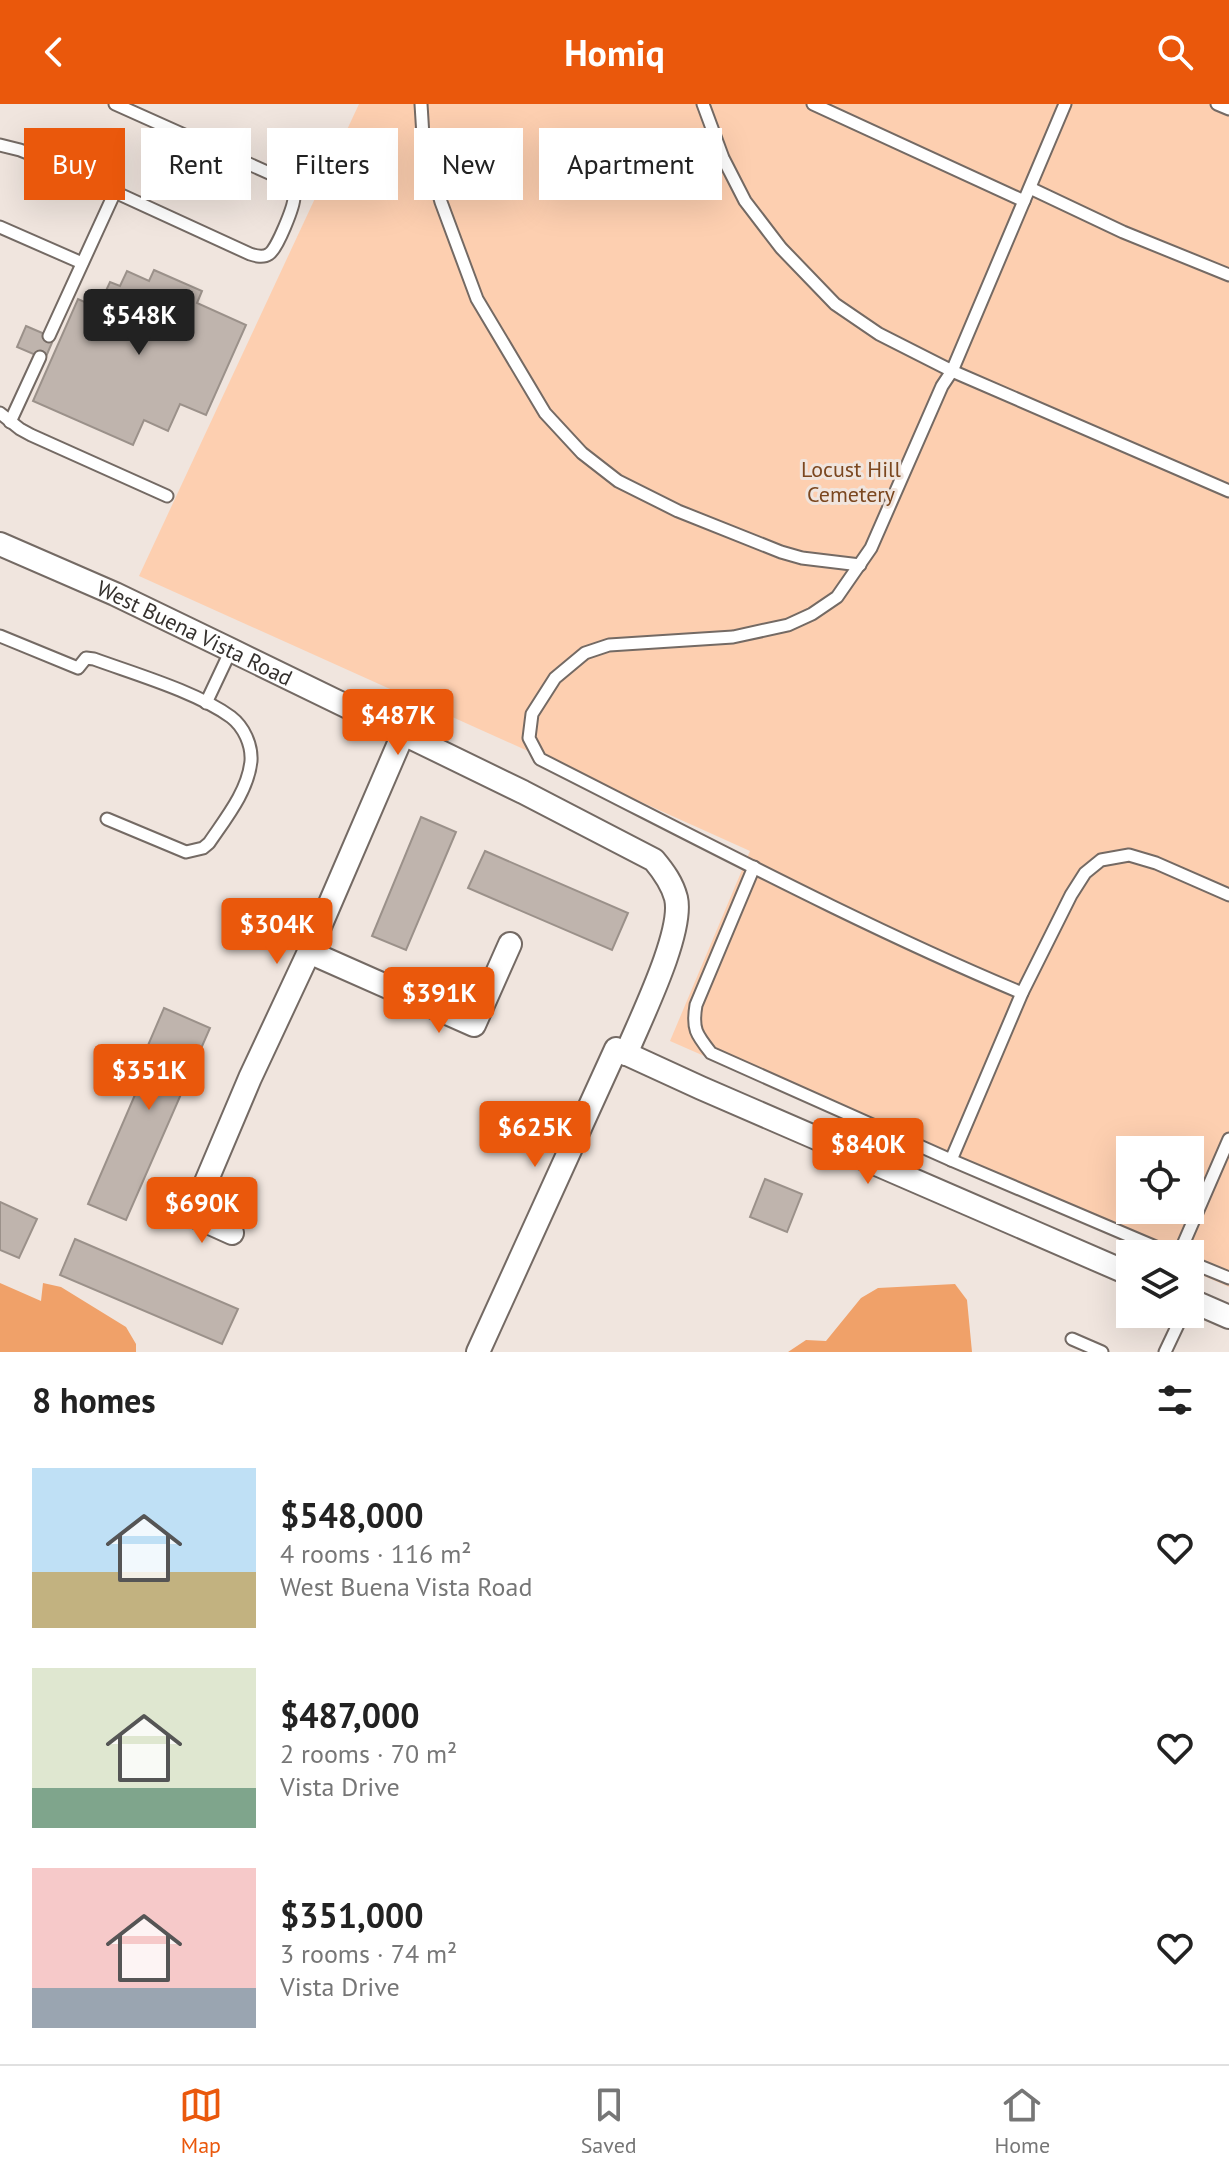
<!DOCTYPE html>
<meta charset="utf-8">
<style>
:root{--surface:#fff;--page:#f6f6f6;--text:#222;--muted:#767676;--line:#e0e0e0;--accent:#ea580c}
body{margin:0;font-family:"PT Sans",sans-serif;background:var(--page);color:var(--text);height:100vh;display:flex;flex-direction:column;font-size:30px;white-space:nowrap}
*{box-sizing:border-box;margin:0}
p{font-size:26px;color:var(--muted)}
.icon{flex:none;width:44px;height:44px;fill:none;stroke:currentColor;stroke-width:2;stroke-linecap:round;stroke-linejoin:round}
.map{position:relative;height:1248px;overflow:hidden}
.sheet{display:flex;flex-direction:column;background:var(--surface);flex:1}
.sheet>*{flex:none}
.banner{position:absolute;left:24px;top:24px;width:800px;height:72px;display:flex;gap:16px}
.buttons{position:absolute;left:1116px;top:1032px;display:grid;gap:16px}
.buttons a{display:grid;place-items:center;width:88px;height:88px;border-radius:0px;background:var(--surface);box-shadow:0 8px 32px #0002;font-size:40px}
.price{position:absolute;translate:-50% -68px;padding:0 18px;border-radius:8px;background:var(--accent);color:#fff;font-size:26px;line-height:52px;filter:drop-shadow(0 2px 4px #0008)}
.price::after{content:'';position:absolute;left:50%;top:48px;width:24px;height:18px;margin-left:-12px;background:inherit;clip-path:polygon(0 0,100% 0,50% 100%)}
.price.selected{background:#222;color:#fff}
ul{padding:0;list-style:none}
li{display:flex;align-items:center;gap:24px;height:200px;padding:0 32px}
li span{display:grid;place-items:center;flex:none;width:224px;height:160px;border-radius:0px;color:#555}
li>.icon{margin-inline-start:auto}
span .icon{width:96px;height:96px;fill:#fffc;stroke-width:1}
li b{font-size:34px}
h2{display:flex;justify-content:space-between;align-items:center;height:96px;padding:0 32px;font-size:34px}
.pill{padding:0 28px;border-radius:0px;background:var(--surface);box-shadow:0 8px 32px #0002;font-size:28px;line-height:72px}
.pill.selected{background:var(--accent);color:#fff}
header{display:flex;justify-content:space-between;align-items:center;height:104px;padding:0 32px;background:var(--accent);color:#fff;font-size:36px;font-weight:700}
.menu{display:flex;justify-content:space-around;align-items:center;height:112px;border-top:2px solid var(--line);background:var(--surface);font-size:22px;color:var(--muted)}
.menu a{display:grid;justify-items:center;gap:4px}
.menu .selected{color:var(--accent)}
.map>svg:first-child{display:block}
.green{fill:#fdcfb0;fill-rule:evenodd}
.forest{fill:#f0a169}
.building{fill:#bfb4ad;stroke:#9b918a;stroke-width:2}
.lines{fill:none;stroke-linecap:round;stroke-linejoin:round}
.lane-casing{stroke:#746a64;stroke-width:15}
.street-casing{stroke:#746a64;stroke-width:26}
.lane{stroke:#fff;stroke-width:11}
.street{stroke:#fff;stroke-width:22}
.labels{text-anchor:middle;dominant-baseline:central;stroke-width:6;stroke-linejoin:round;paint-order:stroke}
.park-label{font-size:22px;fill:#7b471f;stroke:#f0e5de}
.street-label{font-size:22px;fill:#34302d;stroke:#f0e5de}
</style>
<header><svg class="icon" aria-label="back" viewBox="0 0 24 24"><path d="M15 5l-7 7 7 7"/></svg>Homiq<svg class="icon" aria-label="search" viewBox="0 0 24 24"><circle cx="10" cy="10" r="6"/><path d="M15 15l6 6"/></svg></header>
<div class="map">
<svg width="1229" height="1248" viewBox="0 0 1229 1248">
<rect width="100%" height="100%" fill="#f0e5de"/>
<!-- green -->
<path class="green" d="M359,0H1229V1183L1190,1166V1150H1154L670,937L750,747L139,472ZM1130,1046H1190V1106H1130Z"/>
<!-- forest -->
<g class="forest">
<polygon points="0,1179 41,1197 43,1179 61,1183 126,1223 136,1240 136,1248 0,1248"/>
<polygon points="955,1180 967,1196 972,1248 788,1248 806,1236 826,1237 861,1194 878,1184"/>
</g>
<!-- building -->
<g class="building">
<polygon points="154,166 202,187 197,199 246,221 206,311 180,300 168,327 144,316 133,341 33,297 78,195 98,204 110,178 120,182 127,167 149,177"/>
<polygon points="26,222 54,234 45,255 17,243"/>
<polygon points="421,713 456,728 406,846 372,832"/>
<polygon points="485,747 628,809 612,846 468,784"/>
<polygon points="164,904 210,924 126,1116 88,1100 150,956 143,953"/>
<polygon points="765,1075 802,1090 787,1128 750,1113"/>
<polygon points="0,1098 37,1115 19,1154 0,1146"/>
<polygon points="75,1135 238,1205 222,1240 60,1171"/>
</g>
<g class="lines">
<!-- lane casing -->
<g class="lane-casing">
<g id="lane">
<polyline points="421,0 423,32 441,98 477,195 545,309 582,349 618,377 678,407 781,448 802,454 860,461"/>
<polyline points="703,0 723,54 745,97 781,144 835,200 879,230 952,267 1229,387"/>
<polyline points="813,0 1024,97"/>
<polyline points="1217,0 1229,5"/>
<path d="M0,41L20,46L45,56L250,150C256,152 263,154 269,150C277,145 295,101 294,92C292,83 285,78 278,73L115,0"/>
<polyline points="1030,84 1123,128 1229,171"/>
<polyline points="0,123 82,159"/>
<polyline points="49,232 115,88"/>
<polyline points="0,309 20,325 31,331 167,392"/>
<polyline points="10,318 40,253"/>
<path d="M0,532L78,564L86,554L94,555C135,570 197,588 231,613C244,623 252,641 251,657C248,687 226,714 209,739L203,744L186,748L107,715"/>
<polyline points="206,599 231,546"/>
<path d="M754,763L696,901C692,925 696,930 711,949L951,1056L1172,1150"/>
<path d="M1022,889C857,820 699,735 540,655L529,634L532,610L555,574L585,549L609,541L733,533L788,521L812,510L837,493L871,444L942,282L952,267L1065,0"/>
<polyline points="951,1056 1022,889 1071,791 1085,769 1101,756 1129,751 1156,759 1229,791"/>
<polyline points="1179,1150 1229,1035"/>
<polyline points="1190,1158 1229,1174"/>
<polyline points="1072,1235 1102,1248"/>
<polyline points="1165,1248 1183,1210"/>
</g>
</g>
<!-- street casing -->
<g class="street-casing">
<g id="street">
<path id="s1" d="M0,440L115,490L231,546L523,688L654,756C664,768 672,779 676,794C684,828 640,916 626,950"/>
<polyline points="309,848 474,921 510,840"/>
<polyline points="232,1129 192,1111 250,974 309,848 403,630"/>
<polyline points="1190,1196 1229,1213"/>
<polyline points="478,1248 616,945 701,984 1130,1170"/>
</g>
</g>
<!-- lane -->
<use href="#lane" class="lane"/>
<!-- street -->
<use href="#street" class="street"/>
</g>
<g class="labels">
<!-- park labels -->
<g class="park-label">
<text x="851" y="365">Locust Hill<tspan x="851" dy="25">Cemetery</tspan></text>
</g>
<!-- street labels -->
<g class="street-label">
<text stroke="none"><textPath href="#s1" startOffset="214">West Buena Vista Road</textPath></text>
</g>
</g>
</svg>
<div class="buttons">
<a><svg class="icon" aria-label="locate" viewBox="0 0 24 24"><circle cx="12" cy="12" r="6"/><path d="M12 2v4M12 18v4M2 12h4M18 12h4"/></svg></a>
<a><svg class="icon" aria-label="layers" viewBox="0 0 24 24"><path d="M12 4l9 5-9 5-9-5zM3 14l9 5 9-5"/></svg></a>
</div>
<b class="price selected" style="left:139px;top:253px">$548K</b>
<b class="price" style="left:398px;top:653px">$487K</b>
<b class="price" style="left:277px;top:862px">$304K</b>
<b class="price" style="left:439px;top:931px">$391K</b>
<b class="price" style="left:149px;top:1008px">$351K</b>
<b class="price" style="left:535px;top:1065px">$625K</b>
<b class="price" style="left:868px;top:1082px">$840K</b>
<b class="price" style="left:202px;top:1141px">$690K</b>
<div class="banner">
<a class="pill selected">Buy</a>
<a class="pill">Rent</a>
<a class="pill">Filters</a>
<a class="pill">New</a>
<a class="pill">Apartment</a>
</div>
</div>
<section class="sheet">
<h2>8 homes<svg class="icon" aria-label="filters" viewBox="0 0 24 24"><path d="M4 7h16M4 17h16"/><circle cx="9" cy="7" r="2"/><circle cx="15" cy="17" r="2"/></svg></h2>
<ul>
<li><span style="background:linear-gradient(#bfe0f5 65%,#c2b280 0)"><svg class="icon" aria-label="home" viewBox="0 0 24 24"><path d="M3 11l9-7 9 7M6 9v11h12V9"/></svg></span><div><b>$548,000</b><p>4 rooms · 116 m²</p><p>West Buena Vista Road</p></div><svg class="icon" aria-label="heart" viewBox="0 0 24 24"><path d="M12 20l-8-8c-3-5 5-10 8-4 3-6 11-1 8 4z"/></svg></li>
<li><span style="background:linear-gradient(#dfe7d0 75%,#7fa58c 0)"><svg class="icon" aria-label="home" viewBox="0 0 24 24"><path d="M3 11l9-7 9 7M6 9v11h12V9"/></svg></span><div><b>$487,000</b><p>2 rooms · 70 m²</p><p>Vista Drive</p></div><svg class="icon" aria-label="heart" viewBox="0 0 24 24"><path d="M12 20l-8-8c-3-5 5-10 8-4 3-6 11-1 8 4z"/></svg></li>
<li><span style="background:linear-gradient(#f6c9c9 75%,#9aa5b1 0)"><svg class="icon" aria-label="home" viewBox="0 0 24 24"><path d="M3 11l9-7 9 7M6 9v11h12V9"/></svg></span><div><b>$351,000</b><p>3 rooms · 74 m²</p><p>Vista Drive</p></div><svg class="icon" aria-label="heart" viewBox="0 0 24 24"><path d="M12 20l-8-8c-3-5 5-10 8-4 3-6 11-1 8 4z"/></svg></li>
</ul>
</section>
<nav class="menu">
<a class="selected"><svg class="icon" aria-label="map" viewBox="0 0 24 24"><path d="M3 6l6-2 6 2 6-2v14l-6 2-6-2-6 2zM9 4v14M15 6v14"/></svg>Map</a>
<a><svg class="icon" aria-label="saved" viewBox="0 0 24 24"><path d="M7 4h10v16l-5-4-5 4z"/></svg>Saved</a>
<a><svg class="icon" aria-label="home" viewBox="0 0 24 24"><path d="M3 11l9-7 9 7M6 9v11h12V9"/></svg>Home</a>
</nav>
